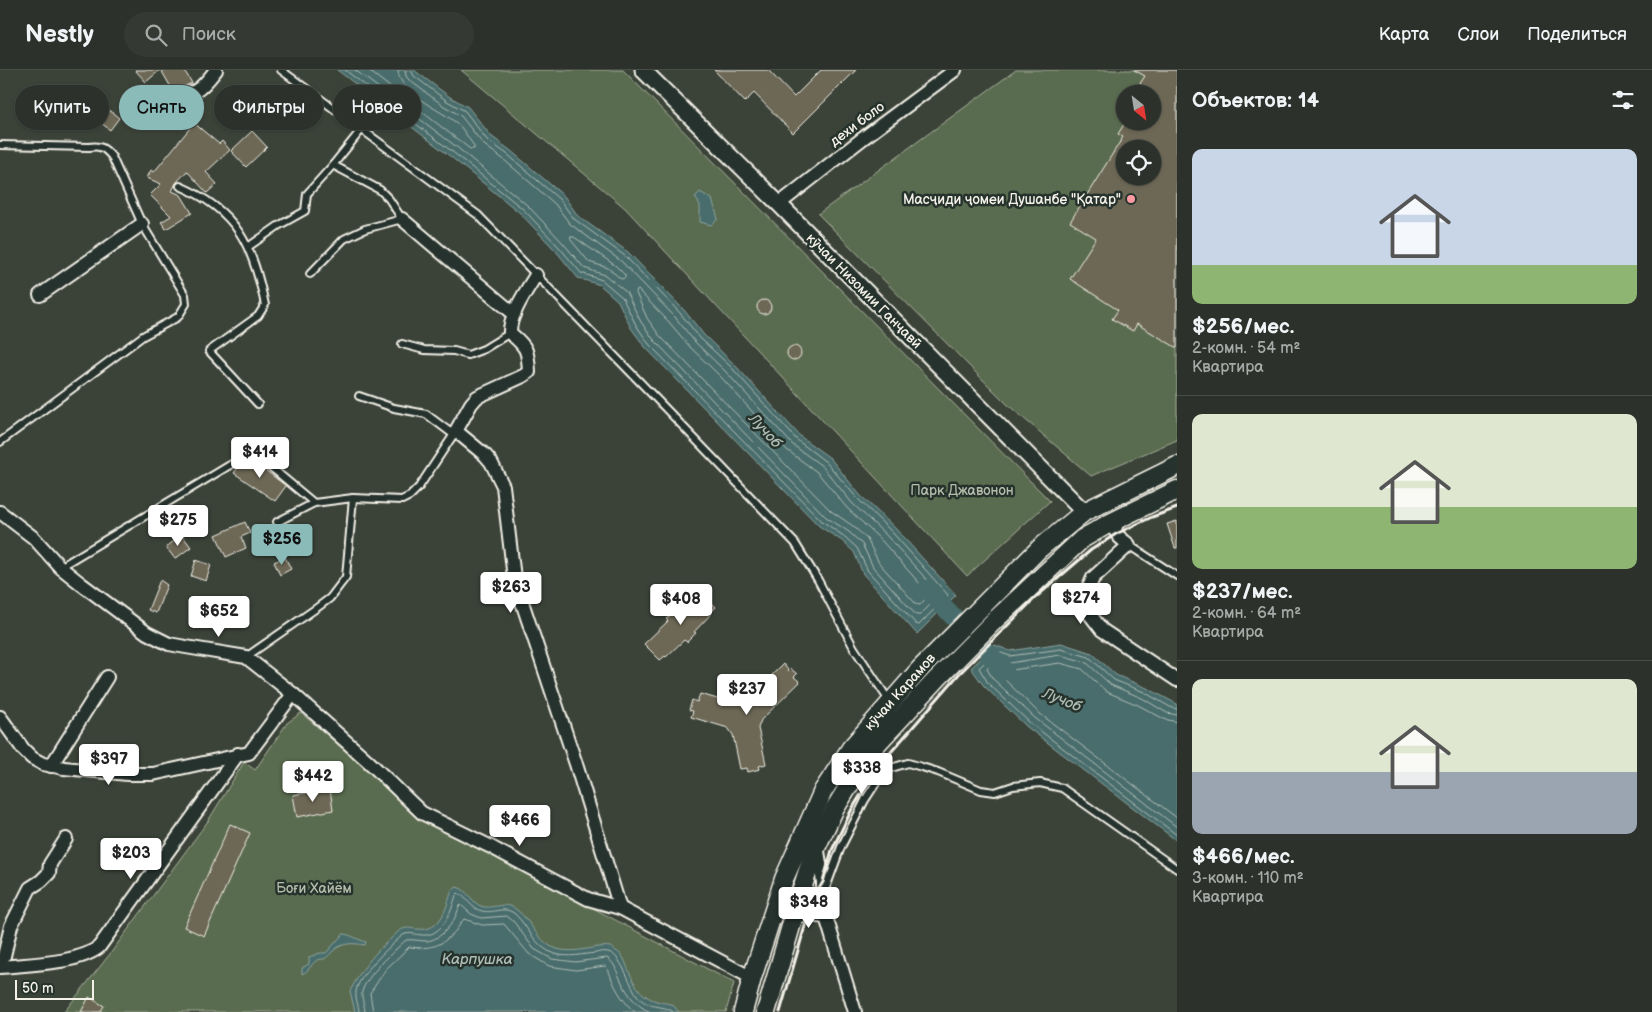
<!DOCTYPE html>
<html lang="ru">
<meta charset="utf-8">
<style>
:root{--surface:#2c322b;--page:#343a33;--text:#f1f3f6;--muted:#a6aaa9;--line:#484d47;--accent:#8bbbb9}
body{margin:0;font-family:"Balsamiq Sans",sans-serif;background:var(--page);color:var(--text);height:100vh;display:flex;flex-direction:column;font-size:19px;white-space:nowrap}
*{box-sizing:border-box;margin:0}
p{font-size:16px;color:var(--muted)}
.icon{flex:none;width:28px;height:28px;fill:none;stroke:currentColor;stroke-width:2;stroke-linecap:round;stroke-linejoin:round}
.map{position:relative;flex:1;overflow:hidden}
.details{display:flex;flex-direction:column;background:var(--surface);width:475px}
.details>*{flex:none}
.guide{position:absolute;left:15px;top:15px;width:475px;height:45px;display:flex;gap:10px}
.needle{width:32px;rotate:150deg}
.buttons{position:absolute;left:1116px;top:15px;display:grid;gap:10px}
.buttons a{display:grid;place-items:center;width:45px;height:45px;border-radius:50%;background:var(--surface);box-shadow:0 1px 4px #0004,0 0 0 1px var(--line);font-size:25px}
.scale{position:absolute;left:15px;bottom:12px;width:79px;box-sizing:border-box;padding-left:5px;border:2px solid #f4f1e8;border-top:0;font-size:14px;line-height:18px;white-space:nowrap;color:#f4f1e8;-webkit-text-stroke:4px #26332d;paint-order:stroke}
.price{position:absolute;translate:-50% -42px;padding:0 11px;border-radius:5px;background:#fff;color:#222;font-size:16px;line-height:32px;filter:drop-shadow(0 1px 2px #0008)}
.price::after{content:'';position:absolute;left:50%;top:30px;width:15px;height:11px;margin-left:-8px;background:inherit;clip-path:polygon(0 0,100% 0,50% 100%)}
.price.selected{background:var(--accent);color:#111}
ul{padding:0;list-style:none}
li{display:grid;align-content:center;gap:10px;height:265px;padding:0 15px}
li+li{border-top:1px solid var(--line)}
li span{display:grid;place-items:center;height:155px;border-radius:10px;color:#555}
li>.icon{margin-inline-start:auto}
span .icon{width:90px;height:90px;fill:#fffc;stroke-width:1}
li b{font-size:21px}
h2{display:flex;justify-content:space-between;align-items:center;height:60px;padding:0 15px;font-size:21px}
.chip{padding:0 18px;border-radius:22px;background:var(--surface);box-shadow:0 1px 4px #0004,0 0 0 1px var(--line);font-size:18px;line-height:45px}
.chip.selected{background:var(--accent);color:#111}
header{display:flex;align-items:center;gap:30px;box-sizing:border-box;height:70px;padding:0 25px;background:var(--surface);border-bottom:1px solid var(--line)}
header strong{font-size:24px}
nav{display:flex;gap:28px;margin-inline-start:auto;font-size:18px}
.search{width:350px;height:45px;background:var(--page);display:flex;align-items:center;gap:12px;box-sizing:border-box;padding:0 18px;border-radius:28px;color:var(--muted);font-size:19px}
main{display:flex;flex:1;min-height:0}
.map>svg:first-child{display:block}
.green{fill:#5a6c4f;stroke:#a7ae9c;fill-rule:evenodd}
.water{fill:#486d6c;stroke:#8da29e}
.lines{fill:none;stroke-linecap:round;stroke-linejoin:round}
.shore{stroke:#afbcb6;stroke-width:1}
.river{stroke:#486d6c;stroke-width:19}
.building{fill:#6d6856;stroke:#f4f1e8;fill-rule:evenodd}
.service-casing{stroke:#f4f1e8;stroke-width:10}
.minor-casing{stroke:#f4f1e8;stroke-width:16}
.tertiary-casing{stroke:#f4f1e8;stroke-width:19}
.secondary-casing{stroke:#f4f1e8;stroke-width:21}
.service{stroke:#26332d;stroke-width:6}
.minor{stroke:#26332d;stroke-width:12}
.tertiary{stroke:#26332d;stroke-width:15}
.secondary{stroke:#26332d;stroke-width:18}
.rail{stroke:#f4f1e8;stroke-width:3}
.poi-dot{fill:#ff9aa2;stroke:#26332d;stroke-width:2}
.labels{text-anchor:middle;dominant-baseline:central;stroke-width:5;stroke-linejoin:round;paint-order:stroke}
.street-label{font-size:14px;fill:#f4f1e8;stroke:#26332d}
.poi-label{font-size:14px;fill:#f4f1e8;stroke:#26332d;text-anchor:end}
.park-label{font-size:14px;fill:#b6bcab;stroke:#26332d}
.water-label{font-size:15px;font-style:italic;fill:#afbcb6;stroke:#26332d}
</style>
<header>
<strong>Nestly</strong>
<div class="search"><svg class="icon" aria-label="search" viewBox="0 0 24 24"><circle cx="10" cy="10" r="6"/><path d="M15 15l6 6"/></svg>Поиск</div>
<nav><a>Карта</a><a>Слои</a><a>Поделиться</a></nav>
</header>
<main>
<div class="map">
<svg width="1177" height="942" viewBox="0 0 1177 942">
<rect width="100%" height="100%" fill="#3b4339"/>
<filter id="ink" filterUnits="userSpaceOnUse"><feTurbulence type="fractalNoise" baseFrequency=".02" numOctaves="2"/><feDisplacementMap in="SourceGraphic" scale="10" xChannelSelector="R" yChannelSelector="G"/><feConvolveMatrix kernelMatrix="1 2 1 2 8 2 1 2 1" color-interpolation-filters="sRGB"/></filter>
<g filter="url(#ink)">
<!-- green -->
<g class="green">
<polygon points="461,0 623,0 1050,431 967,506 625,138"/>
<path d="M1016,0H1177V370L1091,406L1007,334L818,144ZM1125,24H1152V51H1125ZM1125,79H1152V106H1125Z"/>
<polygon points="301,643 382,712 461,763 589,836 734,913 726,942 64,942 110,884 208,751 244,692 255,700 287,653"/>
</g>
<!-- water -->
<g class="water">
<polygon points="337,0 414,0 450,27 468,37 491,66 510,80 564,126 578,146 628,182 684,240 704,265 734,294 801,367 830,388 860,425 894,457 956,525 917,564 863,504 854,482 842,471 819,456 645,277 631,258 618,231 600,215 578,208 555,180 520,143 451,87"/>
<polygon points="700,122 712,129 718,149 711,155 700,152 700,135 695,127"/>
<polygon points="1061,573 1092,583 1116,605 1147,618 1177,634 1177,771 1027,657 984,616 971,598 995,575 1010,581"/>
<path d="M457,817C469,820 472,835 484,837C496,838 505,831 517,840C532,851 537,873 557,879C571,883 584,879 598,877C602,877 607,876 610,877C612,877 614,879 616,881C624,885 625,892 628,899C638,924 647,931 672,934L679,942H355L350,921C360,902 370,888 385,874C390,870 394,865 399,861C406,856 411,859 418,859C442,862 446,837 452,820Z"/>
<path d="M343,864C350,864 358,870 366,872L365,875C353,873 343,872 333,881C330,884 328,887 324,889C312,888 312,900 302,904V898L309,894V887L320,883H326Z"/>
</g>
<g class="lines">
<!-- shore -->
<g class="shore">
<polyline points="345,0 454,83 523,139 559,177 581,203 602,210 622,227 636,255 649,274 822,451 845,467 857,478 868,501 916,554 919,555 948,525 891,461 857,428 826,392 797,370 731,297 700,268 680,243 625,186 574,149 560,130 507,84 487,70 465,41 447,31 414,6 411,0"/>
<polyline points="355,0 458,78 527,135 563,173 584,198 605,205 626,222 641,252 654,270 826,447 849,462 862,474 873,497 916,545 920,545 939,526 939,523 886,465 852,433 822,396 793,375 726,302 695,272 675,247 621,191 570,154 555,134 503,89 483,74 461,46 444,36 409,10 406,6 405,0"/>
<path d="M368,0L470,79H474V76C468,68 462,56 454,51C438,39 398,22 398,0"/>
<polygon points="571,167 574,167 616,196 625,205 625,208 621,209 608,198 589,192 571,170"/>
<polygon points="638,220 669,252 690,277 721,307 787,380 817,402 847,438 881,470 929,524 928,526 920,535 916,534 879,493 867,469 853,456 831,441 659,265 647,248 636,223"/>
<polyline points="1177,639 1170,637 1144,622 1114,610 1089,587 1061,579 1010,586 996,581 979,598 988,613 1030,653 1177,765"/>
<polyline points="1177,645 1167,643 1142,628 1111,615 1086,592 1060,585 1010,593 997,589 987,599 993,609 1035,648 1177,757"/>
<polyline points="1177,652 1164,649 1138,635 1107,622 1082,599 1060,593 1012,600 999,598 997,600 999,604 1039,643 1177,748"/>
<path d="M359,942C359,936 355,929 356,922C357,906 391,875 403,865C411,861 418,866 427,865C445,862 452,839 456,825L458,823C468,828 471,839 482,841C494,844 504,835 515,844C529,857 534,877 555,884C569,888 582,884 596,883C599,882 604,881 608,882C621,884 629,914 637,925C647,940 665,934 673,942"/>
<path d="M365,942C365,936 361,928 362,922C365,907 395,880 406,870C413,869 420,871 427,871C443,869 456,850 459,837L461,835L471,844L481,848L507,846L514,852L534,879L552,889L575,892L607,888C614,893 615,897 618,904C625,920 634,936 651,942"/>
<path d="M373,942L370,923L386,899L409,877C431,879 442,877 457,859C460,855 461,852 464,849L482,855L504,854L529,884L549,896L576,900L605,896C609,899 609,902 611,907C616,920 624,933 635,942"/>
</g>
<!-- river -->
<polyline class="river" points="927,519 1005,601"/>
</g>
<!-- building -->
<g class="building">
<polygon points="135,0 160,0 146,12"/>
<polygon points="161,0 184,0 192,13 183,17 172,19"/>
<polygon points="714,0 768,0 794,27 821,0 856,0 793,63 754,23 745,32"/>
<path d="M1134,0H1177V278L1137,254L1133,261L1112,249L1118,240L1070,209L1096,168L1070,152L1123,67L1118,64L1126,51H1152V24H1146L1137,18L1145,6ZM1125,79H1152V106H1125Z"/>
<polygon points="104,36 119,48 110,60 95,48"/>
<polygon points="194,53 219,74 222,71 230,80 206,102 217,114 207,123 187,101 176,113 172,121 181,125 192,143 166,159 161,152 171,146 150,125 161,114 147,108 151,100 154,102"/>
<polygon points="252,61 267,77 246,97 231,81"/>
<circle cx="764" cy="237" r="7"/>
<circle cx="794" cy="283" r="7"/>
<polygon points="252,390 286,416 275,431 234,403 240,395 247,391"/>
<polygon points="1177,451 1177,478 1175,478 1167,454"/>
<polygon points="245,452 250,463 241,467 246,478 226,487 216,465"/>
<polygon points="182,465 191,477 175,489 166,477"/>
<polygon points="285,487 291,499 280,505 274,492"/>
<polygon points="196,490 211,495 206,511 191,506"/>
<polygon points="160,510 167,515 156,543 148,540"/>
<polygon points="701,522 716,537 711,542 712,543 694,562 696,563 687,572 684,570 666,587 665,586 660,590 644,574 668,551 666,549 675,541 677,542 694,525 696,527"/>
<polygon points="783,594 789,601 791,599 797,604 794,607 800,612 761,650 758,658 766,694 759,696 760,699 748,702 747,698 740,699 733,665 728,658 691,647 693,641 689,640 692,630 697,632 700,624 735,634 745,632"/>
<polygon points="330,719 333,740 297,747 293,725"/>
<polygon points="230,754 250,763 204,866 184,857"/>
<polygon points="89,927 104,936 100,942 81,942"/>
</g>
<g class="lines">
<!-- service casing -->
<g class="service-casing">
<g id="service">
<polyline points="281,0 478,145 671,344 795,473 818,510 854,578 890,632"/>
<path d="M0,75L89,77C100,75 105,78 112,87L142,154L185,225L186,234L178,247L143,266L0,372"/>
<path d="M180,116C238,141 253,177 265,235L258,246L209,281L258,334"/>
<polyline points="248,177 278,156 305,141 307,124 333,95"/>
<polyline points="310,204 344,169 365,159 402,149 389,129 380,120 333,95 362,59"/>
<polyline points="402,274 424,280 454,281 468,285 484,279 510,263"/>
<polyline points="359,326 394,338 426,344 454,365"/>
<polyline points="277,452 314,433 353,428 402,430 410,426 419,417 456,361"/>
<polyline points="1129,475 1177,506"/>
<polyline points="60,497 245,386 253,385 260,388 314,433"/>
<polyline points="246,587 318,537 330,528 346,507 353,428"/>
<polyline points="826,818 841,777 865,730 880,707 891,698 908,693 922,697 938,702 981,720 995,722 1013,716 1040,713 1062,718 1177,799"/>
</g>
</g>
<!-- minor casing -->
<g class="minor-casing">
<g id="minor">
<path d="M168,28C196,24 199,22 216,0"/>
<polyline points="779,134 862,69 955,0"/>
<polyline points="402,149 514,244"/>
<path d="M536,205C527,220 509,245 510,263C527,277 528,280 529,302L523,306L477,327L471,334L456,361L485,385L491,392L503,416L514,508L576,694L620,838"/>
<polyline points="40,225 142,154"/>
<polyline points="0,442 34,468 60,497 80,513 147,563 169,574 180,576 246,587 293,624 369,692 422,743 489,776 588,829 620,838 752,908"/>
<path d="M1121,447C1110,463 1117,465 1129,475L1093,508L1086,524L1088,542L1102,560L1177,610"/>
<polyline points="0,647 23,679 32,688 43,694 64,698 128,704 153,704 249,683 293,624"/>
<polyline points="51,696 107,607"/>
<polyline points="817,775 823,812 823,826 826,847 855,942"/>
<polyline points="793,846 809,845 826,847"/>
<polyline points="0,892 4,886 11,856 30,818 41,811 49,803 50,794 66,769"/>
<path d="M0,897C27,894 78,894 99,877L238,684"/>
</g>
</g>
<!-- tertiary casing -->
<g class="tertiary-casing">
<polyline id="tertiary" points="643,0 779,134 1084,442"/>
</g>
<!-- secondary casing -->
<g class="secondary-casing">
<g id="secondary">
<polyline points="743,942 752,908 784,809 823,721 851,678 921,598 1039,479 1084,442 1177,396"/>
<polyline points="766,942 800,825 814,782 834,740 870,681 937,609 994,551 1082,469 1108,454 1177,420"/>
</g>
</g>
<!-- service -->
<use href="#service" class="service"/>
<!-- minor -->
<use href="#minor" class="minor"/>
<!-- tertiary -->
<use href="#tertiary" class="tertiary"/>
<!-- secondary -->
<use href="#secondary" class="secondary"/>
<!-- rail -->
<polyline class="rail" points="780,942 813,829 823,812 832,780 852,739 878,697 959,604 1036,527 1091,480 1116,464 1152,447 1177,438"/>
</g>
</g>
<!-- markers -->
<circle class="poi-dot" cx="1131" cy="129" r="5"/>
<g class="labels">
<!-- street labels -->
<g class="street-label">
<text transform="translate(857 54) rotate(-37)">дехи боло</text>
<text transform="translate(864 221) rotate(45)">кӯчаи Низомии Ганҷавӣ</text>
<text transform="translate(900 622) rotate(-48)">кӯчаи Карамов</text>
</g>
<!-- poi labels -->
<g class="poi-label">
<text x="1121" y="129">Масҷиди ҷомеи Душанбе "Қатар"</text>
</g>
<!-- park labels -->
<g class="park-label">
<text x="962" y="420">Парк Джавонон</text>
<text x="314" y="818">Боғи Хайём</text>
</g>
<!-- water labels -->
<g class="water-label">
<text transform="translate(765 361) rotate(48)">Лучоб</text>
<text transform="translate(1062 630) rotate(22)">Лучоб</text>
<text x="477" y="889">Карпушка</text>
</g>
</g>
</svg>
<div class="buttons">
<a><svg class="needle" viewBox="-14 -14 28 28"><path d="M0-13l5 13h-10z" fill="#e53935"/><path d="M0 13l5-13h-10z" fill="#a6aaa9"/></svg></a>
<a><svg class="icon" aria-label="locate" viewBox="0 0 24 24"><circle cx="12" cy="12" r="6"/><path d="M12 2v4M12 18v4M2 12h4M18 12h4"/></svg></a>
</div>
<div class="scale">50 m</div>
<b class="price" style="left:260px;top:409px">$414</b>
<b class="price" style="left:178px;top:477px">$275</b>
<b class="price selected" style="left:282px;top:496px">$256</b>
<b class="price" style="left:511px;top:544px">$263</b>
<b class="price" style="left:1081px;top:555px">$274</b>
<b class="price" style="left:681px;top:556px">$408</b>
<b class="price" style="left:219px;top:568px">$652</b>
<b class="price" style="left:747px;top:646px">$237</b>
<b class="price" style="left:109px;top:716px">$397</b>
<b class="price" style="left:862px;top:725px">$338</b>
<b class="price" style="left:313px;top:733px">$442</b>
<b class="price" style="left:520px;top:777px">$466</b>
<b class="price" style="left:131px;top:810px">$203</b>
<b class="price" style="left:809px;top:859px">$348</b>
<div class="guide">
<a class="chip">Купить</a>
<a class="chip selected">Снять</a>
<a class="chip">Фильтры</a>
<a class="chip">Новое</a>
</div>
</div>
<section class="details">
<h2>Объектов: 14<svg class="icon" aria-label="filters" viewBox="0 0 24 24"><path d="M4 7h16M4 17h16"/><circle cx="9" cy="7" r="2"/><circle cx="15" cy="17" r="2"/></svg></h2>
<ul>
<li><span style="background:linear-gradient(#c9d6e8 75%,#8fb573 0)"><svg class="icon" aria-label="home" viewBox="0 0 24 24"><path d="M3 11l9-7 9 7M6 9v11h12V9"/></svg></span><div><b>$256/мес.</b><p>2-комн. · 54 m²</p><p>Квартира</p></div></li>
<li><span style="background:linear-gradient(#dfe7d0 60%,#8fb573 0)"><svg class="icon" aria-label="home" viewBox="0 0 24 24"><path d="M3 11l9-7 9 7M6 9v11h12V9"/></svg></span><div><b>$237/мес.</b><p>2-комн. · 64 m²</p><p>Квартира</p></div></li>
<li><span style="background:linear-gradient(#dfe7d0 60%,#9aa5b1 0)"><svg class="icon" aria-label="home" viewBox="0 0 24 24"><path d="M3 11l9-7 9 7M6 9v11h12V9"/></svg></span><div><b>$466/мес.</b><p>3-комн. · 110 m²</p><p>Квартира</p></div></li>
</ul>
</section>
</main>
